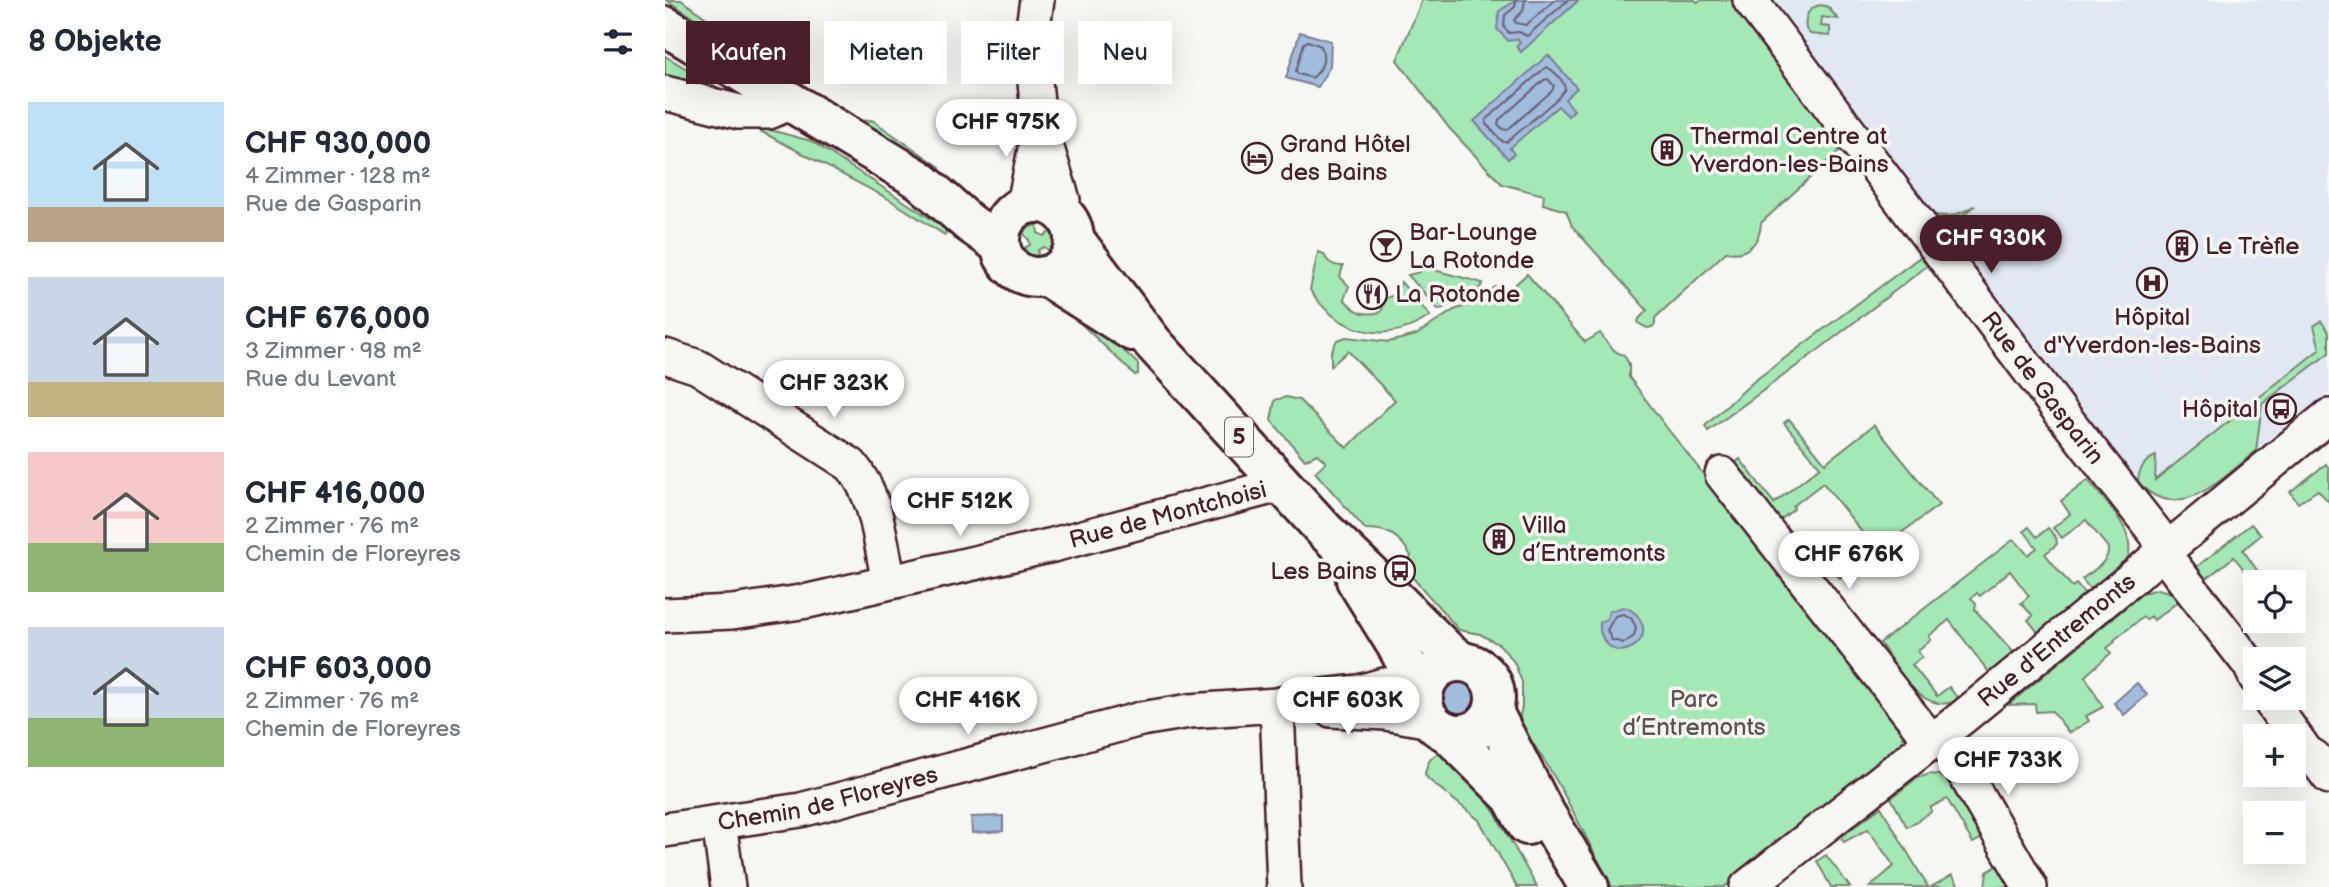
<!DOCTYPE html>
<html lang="de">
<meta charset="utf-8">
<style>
:root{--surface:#fff;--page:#f2f2f3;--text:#1f2937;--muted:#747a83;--accent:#4a1f2b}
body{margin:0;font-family:"Balsamiq Sans",sans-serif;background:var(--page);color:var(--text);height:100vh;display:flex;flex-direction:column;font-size:26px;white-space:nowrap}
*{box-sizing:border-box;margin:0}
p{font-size:23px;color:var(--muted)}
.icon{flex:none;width:38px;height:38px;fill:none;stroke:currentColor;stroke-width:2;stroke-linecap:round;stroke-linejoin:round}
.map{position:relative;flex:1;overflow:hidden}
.details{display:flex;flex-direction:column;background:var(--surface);width:665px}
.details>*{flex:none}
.hud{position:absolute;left:21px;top:21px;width:665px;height:63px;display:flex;gap:14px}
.buttons{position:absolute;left:1578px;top:570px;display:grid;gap:14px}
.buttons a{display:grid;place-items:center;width:63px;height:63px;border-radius:0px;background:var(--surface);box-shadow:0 7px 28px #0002;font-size:35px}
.price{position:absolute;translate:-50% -60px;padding:0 16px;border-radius:24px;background:#fff;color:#222;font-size:23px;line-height:46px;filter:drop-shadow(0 2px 4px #0008)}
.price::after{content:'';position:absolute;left:50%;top:42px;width:21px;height:16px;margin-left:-10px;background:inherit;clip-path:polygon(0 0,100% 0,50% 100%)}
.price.active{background:var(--accent);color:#fff}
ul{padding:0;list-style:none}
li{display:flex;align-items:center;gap:21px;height:175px;padding:0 28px}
li span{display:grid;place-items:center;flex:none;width:196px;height:140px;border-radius:0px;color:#555}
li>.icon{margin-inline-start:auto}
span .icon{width:84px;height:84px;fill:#fffc;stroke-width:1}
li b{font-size:30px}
h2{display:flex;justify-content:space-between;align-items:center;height:84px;padding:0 28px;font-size:30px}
.tag{padding:0 24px;border-radius:0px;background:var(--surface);box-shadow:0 7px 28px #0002;font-size:24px;line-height:63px}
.tag.active{background:var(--accent);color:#fff}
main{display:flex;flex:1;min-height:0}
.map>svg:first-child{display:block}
.built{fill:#e0e8f3}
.green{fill:#a4e9b5;stroke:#778470;stroke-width:2}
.water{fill:#a1bcdd;stroke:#7e7d96;stroke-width:2}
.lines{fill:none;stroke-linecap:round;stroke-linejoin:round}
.shore{stroke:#6d5e72;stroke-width:2}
.minor-casing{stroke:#4a1f2b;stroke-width:38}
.major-casing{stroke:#4a1f2b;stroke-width:44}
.minor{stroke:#f6f6f2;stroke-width:33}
.major{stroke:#f6f6f2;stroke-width:38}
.labels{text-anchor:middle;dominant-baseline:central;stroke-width:7;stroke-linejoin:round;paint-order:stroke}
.shield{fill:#f6f6f2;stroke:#7e6067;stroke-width:2}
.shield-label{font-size:23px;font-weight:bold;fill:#4a1f2b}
.poi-label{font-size:24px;fill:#4a1f2b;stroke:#f6f6f2;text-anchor:start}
.street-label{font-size:24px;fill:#4a1f2b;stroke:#f6f6f2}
.park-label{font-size:24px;fill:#60524e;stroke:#f6f6f2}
</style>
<main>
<section class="details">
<h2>8 Objekte<svg class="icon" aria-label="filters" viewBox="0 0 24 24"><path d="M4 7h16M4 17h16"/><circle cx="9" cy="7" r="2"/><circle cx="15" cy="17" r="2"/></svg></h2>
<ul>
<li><span style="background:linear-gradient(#bfe0f5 75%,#b9a48a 0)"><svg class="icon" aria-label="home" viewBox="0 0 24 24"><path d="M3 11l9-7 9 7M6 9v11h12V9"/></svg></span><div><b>CHF 930,000</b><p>4 Zimmer · 128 m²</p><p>Rue de Gasparin</p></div></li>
<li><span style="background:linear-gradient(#c9d6e8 75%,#c2b280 0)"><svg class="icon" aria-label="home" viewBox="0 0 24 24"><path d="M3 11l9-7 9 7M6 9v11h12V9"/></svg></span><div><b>CHF 676,000</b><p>3 Zimmer · 98 m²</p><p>Rue du Levant</p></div></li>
<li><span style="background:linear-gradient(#f6c9c9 65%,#8fb573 0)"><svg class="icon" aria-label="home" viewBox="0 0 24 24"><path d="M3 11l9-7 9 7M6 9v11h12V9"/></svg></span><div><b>CHF 416,000</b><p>2 Zimmer · 76 m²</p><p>Chemin de Floreyres</p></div></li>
<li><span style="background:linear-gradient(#c9d6e8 65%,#8fb573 0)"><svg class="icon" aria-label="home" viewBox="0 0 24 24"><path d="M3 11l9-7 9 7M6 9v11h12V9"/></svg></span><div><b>CHF 603,000</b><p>2 Zimmer · 76 m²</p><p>Chemin de Floreyres</p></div></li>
</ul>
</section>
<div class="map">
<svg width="1664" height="887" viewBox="0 0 1664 887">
<rect width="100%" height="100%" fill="#f6f6f2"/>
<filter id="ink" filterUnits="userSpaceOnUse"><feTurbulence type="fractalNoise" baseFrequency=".0143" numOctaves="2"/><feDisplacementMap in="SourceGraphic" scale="14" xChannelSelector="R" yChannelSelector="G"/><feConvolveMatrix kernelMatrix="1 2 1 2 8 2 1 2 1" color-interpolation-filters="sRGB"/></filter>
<g filter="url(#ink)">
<!-- built -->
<polygon class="built" points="1104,0 1664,0 1664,393 1537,494 1517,500 1496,499 1482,493 1367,342 1350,337"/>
<!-- green -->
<g class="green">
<polygon points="1,0 16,0 123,76"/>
<path d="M757,0H1030L1032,2L1036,0H1068L1163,125L1174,151L1096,223C1095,244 1081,256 1061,252L990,318V324L987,327L982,328L973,323L974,319L982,310L907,226L901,211L878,204L879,195L837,184L785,129L732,60Z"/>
<path d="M1156,5L1163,7L1173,19L1157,17L1156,26L1165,27V36L1145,34L1141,29C1139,17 1143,7 1156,5Z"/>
<polygon points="0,56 74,100 0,84"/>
<polygon points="207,120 275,167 275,170 272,171 195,121"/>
<polygon points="94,127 146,141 274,224 281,230 280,235 222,198 95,131"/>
<path d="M1310,206L1279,231L1266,214C1284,219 1295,214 1310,206Z"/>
<polygon points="372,224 373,233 379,236 386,231 390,242 386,252 379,247 373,250 372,259 361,254 357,249 365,245 364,240 358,233 361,229"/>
<path d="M653,252L659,254C662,263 669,266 678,266L675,277L684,286L679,299C691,313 699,316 716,312L721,298L732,294L736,282L765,316C721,346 673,333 645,290Z"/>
<polygon points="1255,257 1262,266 1152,351 1043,431 1040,426 1088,382"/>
<polygon points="757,267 758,267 818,283 815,288 774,310 743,275 755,272"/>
<path d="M862,274L920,342L935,333C941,341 948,353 959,355L964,364V377L1002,428L1237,726L1238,737L1234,748L1059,887H947C917,832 892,772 853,723L857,707V682L849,662L835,645L815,634L794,630L740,569L746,556C734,535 723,529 700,529L650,472L661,462L652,454L640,460L606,420L610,400L621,397L634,400L682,448L730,400L683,351L666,366V352L672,340L681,337L724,342L751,335L789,310L810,303L830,287L843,291Z"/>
<path d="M411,315C434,330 454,345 473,364V374L470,375L411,319Z"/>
<path d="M1656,321L1664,332V353L1597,404L1591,451C1557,478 1513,527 1473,482C1473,470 1480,460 1491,456L1490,480L1655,349L1649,326Z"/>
<polygon points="1124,419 1160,463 1209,425 1274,505 1175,578 1165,567 1156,574 1152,568 1166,555 1170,560 1200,536 1158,483 1128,506 1129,509 1114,521 1069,464 1075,459 1109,503 1155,467 1119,423"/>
<polygon points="599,434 682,524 681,528 598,435"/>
<polygon points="1661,464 1664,469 1664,502 1653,490 1633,503 1625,492"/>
<path d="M1423,480C1440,502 1480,537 1458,567C1450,577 1438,585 1428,593L1417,579C1427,571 1445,562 1443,548L1421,520L1397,538L1388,528L1405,514L1396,501Z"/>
<polygon points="1586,524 1596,535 1578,550 1601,583 1591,583 1591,585 1569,557 1538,581 1529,569"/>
<path d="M1364,527L1372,537L1383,528L1391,538L1392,544L1380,554L1407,587L1411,584L1423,597L1376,636L1363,620L1368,616L1356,603L1364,596L1345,571L1315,596L1312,593L1306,598L1311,603L1310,610L1351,655L1326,675L1284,620L1264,636L1266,640L1253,651L1257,657L1247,665L1272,696L1284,687L1294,700C1255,717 1234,669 1215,643L1349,539L1363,555L1372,548L1359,531Z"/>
<polygon points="1493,589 1507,593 1514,601 1489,620 1486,616 1481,620 1478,617 1449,640 1450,642 1442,648 1446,653 1420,676 1438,707 1421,716 1424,721 1404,733 1387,711 1371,712 1370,704 1343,705 1478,593"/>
<path d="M776,753L808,781L830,813L872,887H852L814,820L763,779L760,774C762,764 765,755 776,753Z"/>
<polygon points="1265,774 1273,775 1285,782 1317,838 1308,843 1282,799 1266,807 1266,812 1242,827 1226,798 1252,778"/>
<polygon points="1216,807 1263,887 1205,887 1229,866 1203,829 1179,842 1176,837"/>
<polygon points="1161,855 1185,887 1166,887 1152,861"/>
<polygon points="1332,866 1345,887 1320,887 1322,872"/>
<polygon points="1287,875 1295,887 1266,887"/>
</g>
<!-- water -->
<g class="water">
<polygon points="852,0 914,0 856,52 851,46 855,42 853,39 843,41 832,29 834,11"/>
<polygon points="635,32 666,41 665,66 653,87 621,78"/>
<polygon points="883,55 912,88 900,99 909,110 903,116 893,106 845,148 849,154 843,159 809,121"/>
<path d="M958,607C977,611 988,637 966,648C948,657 933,640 935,622L942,619L944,611Z"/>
<circle cx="795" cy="697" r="17"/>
<polygon points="1472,683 1482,695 1459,715 1449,703"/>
<polygon points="338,816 338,831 307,833 306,817"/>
</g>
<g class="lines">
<!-- shore -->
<g class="shore">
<polyline points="851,0 850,7 840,15 839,27 844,33 854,32 862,36 903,0"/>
<polyline points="860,0 858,11 849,20 851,23 861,25 890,0"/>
<path d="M643,41L656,46C661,59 657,70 647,78L633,74L631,71L639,43Z"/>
<path d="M881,67C888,69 900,82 900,89L893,98L842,142H838L821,124V120Z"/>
<polygon points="883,79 889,86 887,91 842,130 838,129 833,124 834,120 879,80"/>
<polygon points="958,614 966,618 971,627 969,636 959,643 947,640 942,630 950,616"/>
</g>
<!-- minor casing -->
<g class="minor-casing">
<g id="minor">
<polyline points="372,0 366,40 374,123 398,200 395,210"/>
<path id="s1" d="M1085,0L1394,410L1493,536L1498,553L1585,665L1591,678"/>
<polyline points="0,93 74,112 104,112 124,103"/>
<polyline points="359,205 374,129"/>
<path d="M0,356L33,367L186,465C213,497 215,542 224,582"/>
<polyline points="1057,474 1266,741"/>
<path id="s2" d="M0,615L67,612L143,601L388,545L618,484"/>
<polyline points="1603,698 1641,752 1649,757 1664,777"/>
<polyline points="612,705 619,887"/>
<polyline points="666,710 721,713 766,721"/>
<polyline points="1276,733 1365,887"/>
<polyline points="54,823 63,887"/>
<path id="s3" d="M0,830L136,810L476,719L525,711L612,705L640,698L694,692L719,685L761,684"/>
<path id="s4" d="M1082,887L1298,717L1664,416"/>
</g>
</g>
<!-- major casing -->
<g class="major-casing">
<g id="major">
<polyline points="0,26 255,180 303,222 335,245"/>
<circle cx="372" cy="240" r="37"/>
<polyline points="409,239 488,343 660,531 702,571 781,650 797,662"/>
<polyline points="380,276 467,331"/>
<polyline points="691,580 733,648 744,669 761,684"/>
<circle cx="794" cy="698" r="36"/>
<polyline points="828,712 877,808 924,887"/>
<polyline points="782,732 847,797 862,825"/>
</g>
</g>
<!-- minor -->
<use href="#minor" class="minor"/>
<!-- major -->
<use href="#major" class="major"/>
</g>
</g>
<!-- icons -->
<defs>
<g id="building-ring" transform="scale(1.575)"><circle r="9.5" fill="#f6f6f2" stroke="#4a1f2b" stroke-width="1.5"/><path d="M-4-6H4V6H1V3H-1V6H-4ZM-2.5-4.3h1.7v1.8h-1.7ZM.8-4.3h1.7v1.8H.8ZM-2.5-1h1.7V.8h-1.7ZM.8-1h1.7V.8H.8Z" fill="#4a1f2b"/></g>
<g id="hotel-ring" transform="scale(1.575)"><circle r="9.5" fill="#f6f6f2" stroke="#4a1f2b" stroke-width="1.5"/><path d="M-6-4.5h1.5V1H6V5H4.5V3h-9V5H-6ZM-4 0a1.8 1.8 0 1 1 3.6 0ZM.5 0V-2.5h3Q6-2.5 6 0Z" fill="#4a1f2b"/></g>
<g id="bar-ring" transform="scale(1.575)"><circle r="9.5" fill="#f6f6f2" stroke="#4a1f2b" stroke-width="1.5"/><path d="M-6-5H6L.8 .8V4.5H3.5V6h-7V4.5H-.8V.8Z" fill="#4a1f2b"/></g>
<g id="hospital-ring" transform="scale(1.575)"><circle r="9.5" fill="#f6f6f2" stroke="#4a1f2b" stroke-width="1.5"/><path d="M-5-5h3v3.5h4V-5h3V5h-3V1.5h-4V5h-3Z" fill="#4a1f2b"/></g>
<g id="restaurant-ring" transform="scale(1.575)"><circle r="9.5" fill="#f6f6f2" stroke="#4a1f2b" stroke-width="1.5"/><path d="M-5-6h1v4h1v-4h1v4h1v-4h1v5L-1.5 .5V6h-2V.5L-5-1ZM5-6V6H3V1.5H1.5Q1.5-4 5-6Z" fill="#4a1f2b"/></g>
<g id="bus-ring" transform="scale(1.575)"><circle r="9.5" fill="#f6f6f2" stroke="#4a1f2b" stroke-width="1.5"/><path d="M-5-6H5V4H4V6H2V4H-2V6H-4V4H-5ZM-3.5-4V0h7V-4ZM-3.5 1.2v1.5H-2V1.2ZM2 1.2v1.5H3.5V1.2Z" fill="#4a1f2b"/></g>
</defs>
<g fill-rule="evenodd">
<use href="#building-ring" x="1002" y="150"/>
<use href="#hotel-ring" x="592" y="158"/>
<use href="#bar-ring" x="721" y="246"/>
<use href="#building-ring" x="1517" y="246"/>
<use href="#hospital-ring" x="1487" y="283"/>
<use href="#restaurant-ring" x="707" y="294"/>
<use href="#bus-ring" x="1616" y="409"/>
<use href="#building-ring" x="834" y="539"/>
<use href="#bus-ring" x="735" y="571"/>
</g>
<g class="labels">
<!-- shield labels -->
<rect class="shield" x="560" y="417.5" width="28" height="39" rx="5"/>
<g class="shield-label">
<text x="574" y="437">5</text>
</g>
<!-- poi labels -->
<g class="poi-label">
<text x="1025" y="136">Thermal Centre at<tspan x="1025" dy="28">Yverdon-les-Bains</tspan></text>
<text x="615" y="144">Grand Hôtel<tspan x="615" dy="28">des Bains</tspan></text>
<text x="744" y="232">Bar-Lounge<tspan x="744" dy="28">La Rotonde</tspan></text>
<text x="1540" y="246">Le Trèfle</text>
<text x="730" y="294">La Rotonde</text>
<text x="1487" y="317" text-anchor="middle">Hôpital<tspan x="1487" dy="28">d'Yverdon-les-Bains</tspan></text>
<text x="1593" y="409" text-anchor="end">Hôpital</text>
<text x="857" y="525">Villa<tspan x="857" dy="28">d’Entremonts</tspan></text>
<text x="712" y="571" text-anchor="end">Les Bains</text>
</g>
<!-- street labels -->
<g class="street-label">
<text stroke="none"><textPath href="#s1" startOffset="486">Rue de Gasparin</textPath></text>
<text stroke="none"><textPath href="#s2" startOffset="514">Rue de Montchoisi</textPath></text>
<text stroke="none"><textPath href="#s4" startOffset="396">Rue d'Entremonts</textPath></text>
<text stroke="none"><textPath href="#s3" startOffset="166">Chemin de Floreyres</textPath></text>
</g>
<!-- park labels -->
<g class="park-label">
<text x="1029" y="699">Parc<tspan x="1029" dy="28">d’Entremonts</tspan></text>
</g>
</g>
</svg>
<div class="buttons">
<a><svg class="icon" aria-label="locate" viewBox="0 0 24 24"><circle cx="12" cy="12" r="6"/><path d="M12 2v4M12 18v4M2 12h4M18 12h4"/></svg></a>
<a><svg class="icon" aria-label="layers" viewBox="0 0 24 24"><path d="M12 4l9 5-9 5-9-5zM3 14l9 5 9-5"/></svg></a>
<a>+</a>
<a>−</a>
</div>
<b class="price" style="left:341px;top:159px">CHF 975K</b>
<b class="price active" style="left:1326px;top:275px">CHF 930K</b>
<b class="price" style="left:169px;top:420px">CHF 323K</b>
<b class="price" style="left:295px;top:538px">CHF 512K</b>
<b class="price" style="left:1184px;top:591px">CHF 676K</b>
<b class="price" style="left:303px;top:737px">CHF 416K</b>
<b class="price" style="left:683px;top:737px">CHF 603K</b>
<b class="price" style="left:1343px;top:797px">CHF 733K</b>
<div class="hud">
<a class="tag active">Kaufen</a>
<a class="tag">Mieten</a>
<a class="tag">Filter</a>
<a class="tag">Neu</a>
</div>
</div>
</main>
